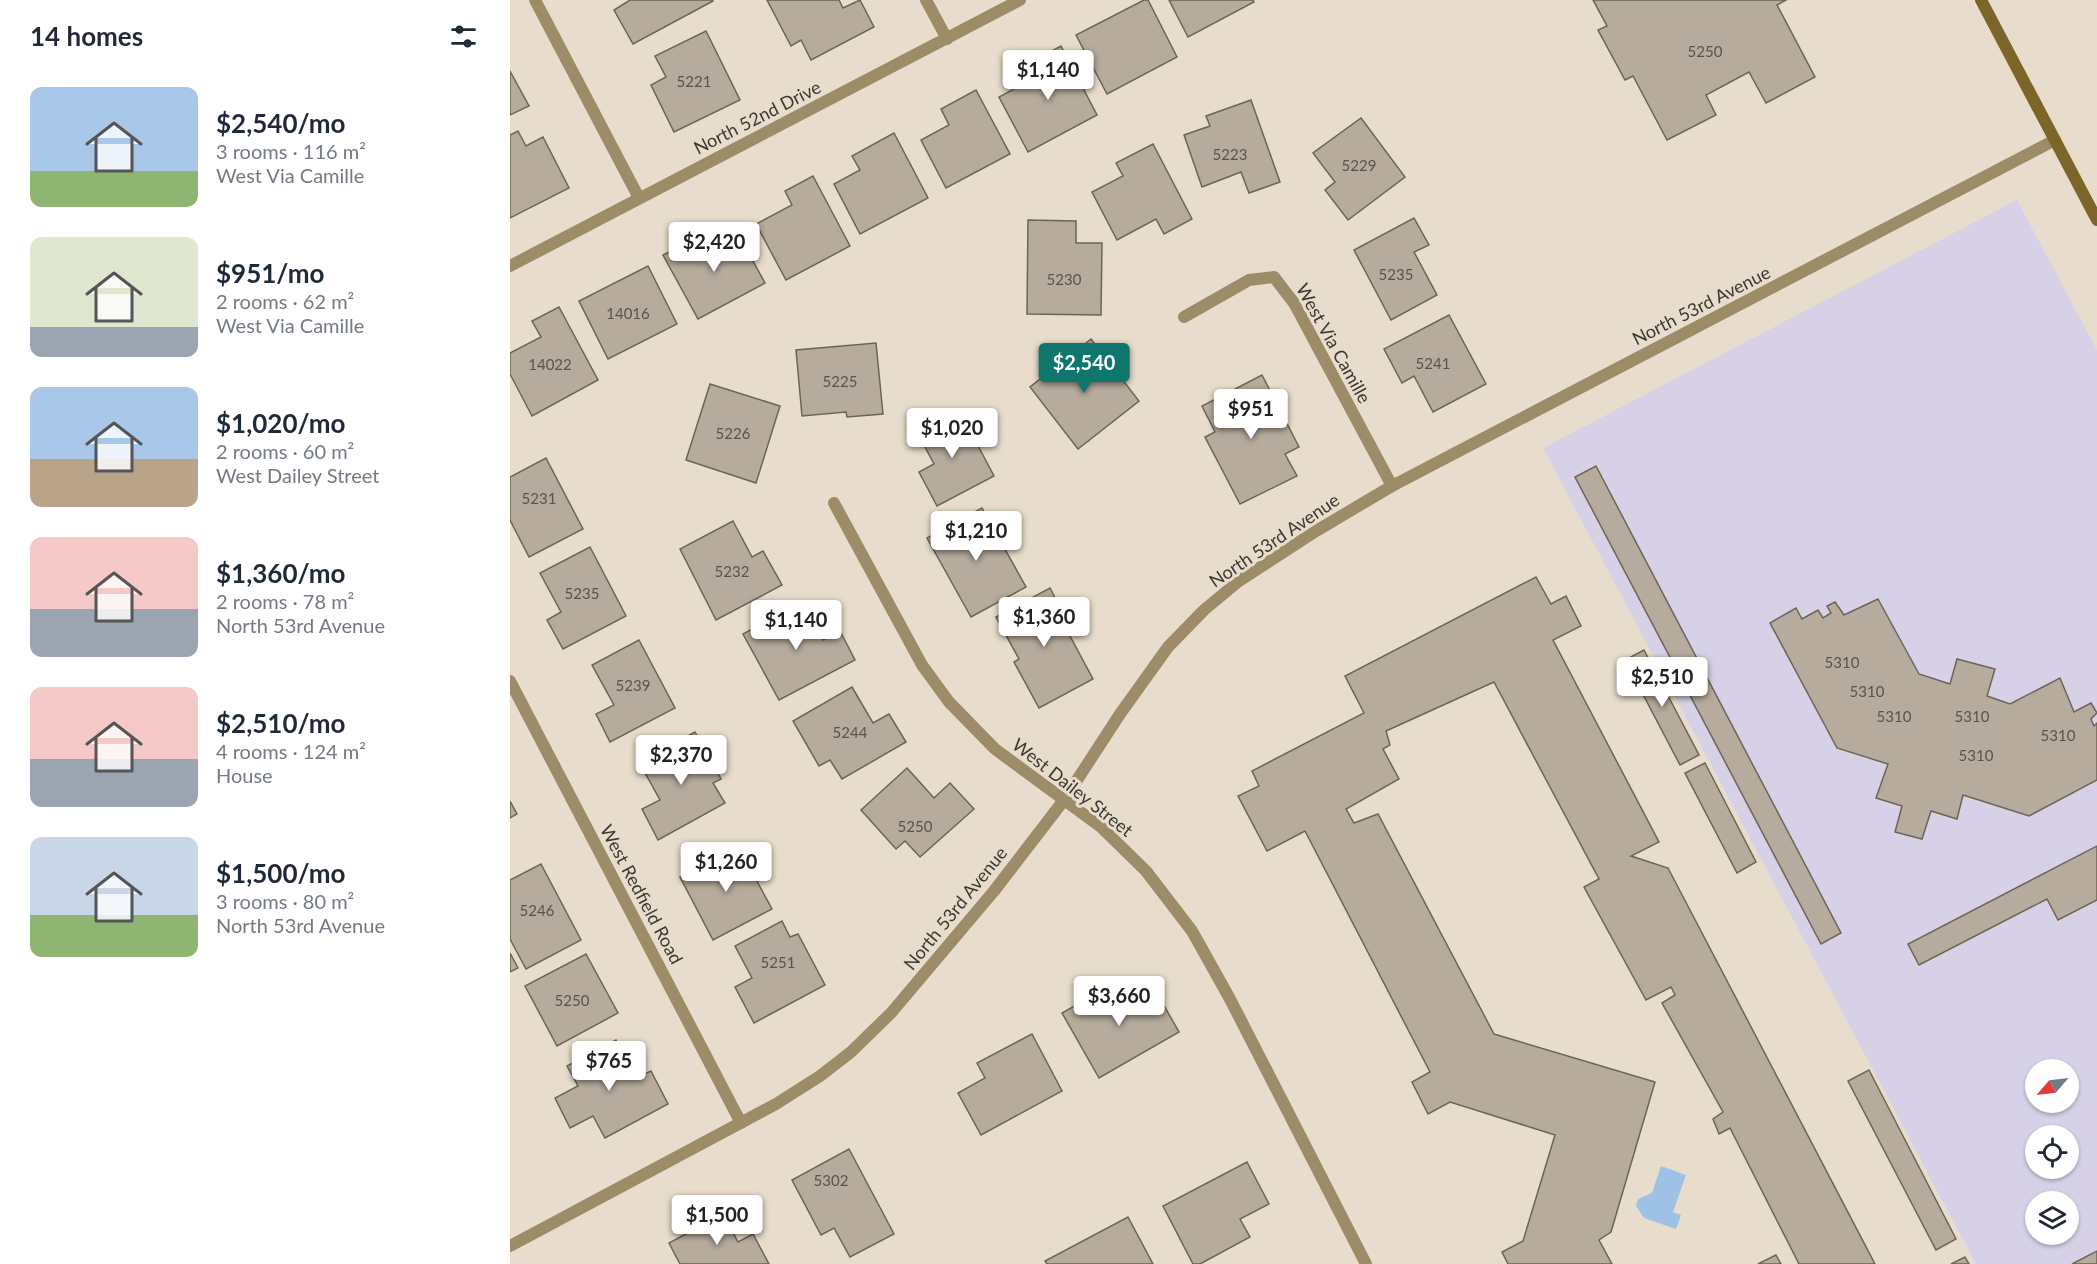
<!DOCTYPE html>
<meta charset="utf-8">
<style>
:root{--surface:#fff;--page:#f6f6f7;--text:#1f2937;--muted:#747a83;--accent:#0f766e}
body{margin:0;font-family:Lato,sans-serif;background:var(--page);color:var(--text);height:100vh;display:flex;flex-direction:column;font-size:22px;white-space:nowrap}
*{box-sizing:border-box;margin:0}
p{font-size:20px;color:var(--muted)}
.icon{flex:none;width:33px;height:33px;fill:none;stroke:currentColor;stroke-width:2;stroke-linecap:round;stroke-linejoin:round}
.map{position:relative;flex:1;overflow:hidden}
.side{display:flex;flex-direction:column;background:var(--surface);width:510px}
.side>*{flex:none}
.needle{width:39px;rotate:242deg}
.controls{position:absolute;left:1515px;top:1059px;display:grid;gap:12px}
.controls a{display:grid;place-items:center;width:54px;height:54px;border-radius:50%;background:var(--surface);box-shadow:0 2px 4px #0004;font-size:30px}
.price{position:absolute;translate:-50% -51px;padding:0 14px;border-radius:6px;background:#fff;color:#222;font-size:20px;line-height:39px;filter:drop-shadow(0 2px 3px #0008)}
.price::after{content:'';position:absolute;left:50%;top:36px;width:18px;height:14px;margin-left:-9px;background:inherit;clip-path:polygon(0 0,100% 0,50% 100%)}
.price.on{background:var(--accent);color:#fff}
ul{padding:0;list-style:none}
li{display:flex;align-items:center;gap:18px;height:150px;padding:0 30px}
li span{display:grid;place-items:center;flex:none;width:168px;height:120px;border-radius:12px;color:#555}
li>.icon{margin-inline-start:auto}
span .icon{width:72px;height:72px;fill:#fffc;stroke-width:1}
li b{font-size:26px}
h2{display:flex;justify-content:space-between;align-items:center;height:72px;padding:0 30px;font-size:26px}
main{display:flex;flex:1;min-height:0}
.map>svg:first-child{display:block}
.commercial{fill:#d6d1e6;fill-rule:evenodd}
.water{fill:#9dc2e5}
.building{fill:#b6ab9c;stroke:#6e6456;stroke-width:1.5}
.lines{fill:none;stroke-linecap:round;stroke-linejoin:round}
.minor{stroke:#9c8c67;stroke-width:12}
.secondary{stroke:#7c6528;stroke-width:12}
.labels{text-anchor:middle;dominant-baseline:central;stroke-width:6;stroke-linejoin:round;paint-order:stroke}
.number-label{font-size:15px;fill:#5a554c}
.street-label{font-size:18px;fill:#3c3831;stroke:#e8ddcc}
</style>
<main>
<section class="side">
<h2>14 homes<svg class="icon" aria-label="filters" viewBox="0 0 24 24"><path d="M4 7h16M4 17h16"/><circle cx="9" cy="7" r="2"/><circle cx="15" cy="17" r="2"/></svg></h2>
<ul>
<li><span style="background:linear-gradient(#a9c7e8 70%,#8fb573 0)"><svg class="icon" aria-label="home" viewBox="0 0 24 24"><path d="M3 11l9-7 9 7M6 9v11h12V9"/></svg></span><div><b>$2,540/mo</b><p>3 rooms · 116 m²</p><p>West Via Camille</p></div></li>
<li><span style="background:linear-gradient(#dfe7d0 75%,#9aa5b1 0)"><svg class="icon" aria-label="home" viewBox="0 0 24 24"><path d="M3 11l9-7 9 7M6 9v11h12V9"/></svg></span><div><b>$951/mo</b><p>2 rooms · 62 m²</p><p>West Via Camille</p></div></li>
<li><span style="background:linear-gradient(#a9c7e8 60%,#b9a48a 0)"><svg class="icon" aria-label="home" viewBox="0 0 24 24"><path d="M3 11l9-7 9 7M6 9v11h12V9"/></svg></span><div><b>$1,020/mo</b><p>2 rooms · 60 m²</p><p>West Dailey Street</p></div></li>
<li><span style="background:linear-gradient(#f6c9c9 60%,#9aa5b1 0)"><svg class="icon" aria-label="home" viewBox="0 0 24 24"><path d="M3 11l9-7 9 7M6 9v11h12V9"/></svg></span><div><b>$1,360/mo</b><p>2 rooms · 78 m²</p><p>North 53rd Avenue</p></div></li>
<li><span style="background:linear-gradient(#f6c9c9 60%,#9aa5b1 0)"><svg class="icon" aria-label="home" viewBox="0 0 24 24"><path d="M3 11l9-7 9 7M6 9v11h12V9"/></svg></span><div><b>$2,510/mo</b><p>4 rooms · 124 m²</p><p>House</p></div></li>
<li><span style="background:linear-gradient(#c9d6e8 65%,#8fb573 0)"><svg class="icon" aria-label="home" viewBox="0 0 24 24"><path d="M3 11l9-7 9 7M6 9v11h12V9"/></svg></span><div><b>$1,500/mo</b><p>3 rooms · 80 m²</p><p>North 53rd Avenue</p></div></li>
</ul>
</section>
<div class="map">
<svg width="1587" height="1264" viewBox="0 0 1587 1264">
<rect width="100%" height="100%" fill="#e8ddcc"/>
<!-- commercial -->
<path class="commercial" d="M1507,200L1587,350V1264H1466L1033,448ZM1526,1070H1558V1102H1526ZM1526,1136H1558V1168H1526ZM1526,1202H1558V1234H1526Z"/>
<!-- water -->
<polygon class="water" points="1151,1166 1176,1175 1163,1212 1171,1215 1166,1229 1134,1218 1126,1206 1128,1199 1142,1193"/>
<!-- building -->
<g class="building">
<polygon points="120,0 202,0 203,1 123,44 104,10"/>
<polygon points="257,0 329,0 333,8 350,0 364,27 301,60 291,40 281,46"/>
<polygon points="634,0 638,0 667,57 597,94 566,35"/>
<polygon points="659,0 743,0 744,2 678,37"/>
<polygon points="1083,0 1276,0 1267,5 1305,77 1256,103 1239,72 1196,95 1206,115 1157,140 1123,76 1115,80 1088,30 1097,26"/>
<polygon points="196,31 230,100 164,132 141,85 156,77 145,56"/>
<polygon points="551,46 587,115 518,152 489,97 528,76 521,62"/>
<polygon points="0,71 19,106 0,115"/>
<polygon points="466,90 500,154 436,188 411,140 439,125 431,109"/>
<polygon points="741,100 770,182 739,193 731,172 692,187 674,135 700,126 696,116"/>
<polygon points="851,118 895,177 838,220 815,190 825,182 803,153"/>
<polygon points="8,131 16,146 33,137 59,188 0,218 0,135"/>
<polygon points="384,133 418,198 350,234 324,184 350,170 342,156"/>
<polygon points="643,144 682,219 654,234 646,219 607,240 582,192 613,176 606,163"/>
<polygon points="303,176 340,246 276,280 246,224 282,205 275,191"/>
<polygon points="904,218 919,245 904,252 927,295 881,320 844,250"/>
<polygon points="518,220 566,221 566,243 592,243 591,315 517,314"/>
<polygon points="227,232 255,283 188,319 153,255 187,238 193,250"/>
<polygon points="138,266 167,324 98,359 69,301"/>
<polygon points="49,307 88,380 22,416 0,374 0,353 31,337 22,321"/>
<polygon points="939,315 976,384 923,412 904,376 892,383 874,349"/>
<polygon points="581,339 629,401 568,449 520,387"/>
<polygon points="366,343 373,414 337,417 336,412 292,416 286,350"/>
<polygon points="752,375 789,447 775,454 787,476 730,504 695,437 705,432 692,406"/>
<polygon points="200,384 270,406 246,483 176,460"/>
<polygon points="449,410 484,476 427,506 409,472 424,464 407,432"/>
<polygon points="36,458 73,529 19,557 0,520 0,477"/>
<polygon points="1086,466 1331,933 1311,944 1065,477"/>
<polygon points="472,508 516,587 461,617 417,538"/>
<polygon points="223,521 242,557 253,551 272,585 206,620 170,549"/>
<polygon points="80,547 116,616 53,649 37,620 51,612 30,573"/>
<polygon points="1026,577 1041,604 1056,596 1071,626 1043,640 1149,842 1121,856 1158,868 1365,1264 1289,1264 1220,1128 1209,1134 1203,1119 1213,1112 1152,1003 1165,995 1161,987 1136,1000 1074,887 1089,879 984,682 876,731 880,745 873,749 889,779 836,809 844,823 868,814 984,1034 1145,1082 1101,1232 1089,1240 1102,1264 998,1264 992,1252 1013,1241 1045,1135 940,1102 918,1114 902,1082 920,1072 795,831 757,851 728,796 749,786 742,771 854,713 835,676"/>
<polygon points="540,588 556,619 552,621 583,679 529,708 504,662 509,659 486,617"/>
<polygon points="1368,599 1409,674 1440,684 1447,659 1485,669 1477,696 1500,704 1550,678 1564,712 1581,703 1587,713 1581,719 1584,726 1587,723 1587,780 1519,816 1453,795 1447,819 1421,811 1412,839 1385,832 1392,806 1366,798 1378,764 1327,748 1260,623 1286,608 1292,619 1308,610 1313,618 1321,613 1317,606 1325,602 1334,615"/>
<polygon points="292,602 313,640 330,631 345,660 269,700 233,634"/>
<polygon points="129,640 165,708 100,742 86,714 104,705 82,665"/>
<polygon points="1134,650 1189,755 1170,765 1115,660"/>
<polygon points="342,687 363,723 379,714 396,742 332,779 320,760 309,766 283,721"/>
<polygon points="185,732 211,779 203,783 215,803 148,840 132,809 150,800 129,762"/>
<polygon points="1195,763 1246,862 1227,873 1175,773"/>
<polygon points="397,768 424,798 440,783 464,809 410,857 395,841 386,849 351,810"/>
<polygon points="0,801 7,814 0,818"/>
<polygon points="228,846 262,909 203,940 170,877"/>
<polygon points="1587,846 1587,900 1548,920 1537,899 1409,965 1398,944"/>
<polygon points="31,864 71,940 16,969 0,939 0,880"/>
<polygon points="272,921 280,937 288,934 315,985 244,1023 225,987 242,978 225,946"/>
<polygon points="0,953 8,968 0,972"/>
<polygon points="76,954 108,1013 47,1046 15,986"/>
<polygon points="605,983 617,1003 644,988 669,1032 589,1078 552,1013"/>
<polygon points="522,1034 552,1091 471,1135 448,1093 475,1078 467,1063"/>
<polygon points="106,1040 126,1078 141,1071 158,1104 95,1138 83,1116 60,1128 45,1098 68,1086 57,1066"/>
<polygon points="1359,1070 1446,1239 1426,1250 1338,1081"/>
<polygon points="339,1149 384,1234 340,1257 324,1228 311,1235 282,1180"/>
<polygon points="737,1162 759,1204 730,1219 740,1237 690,1264 683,1264 653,1206"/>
<polygon points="213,1214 228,1242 243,1234 259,1264 170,1264 159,1243"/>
<polygon points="618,1217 643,1264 537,1264 535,1261"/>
<polygon points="1587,1251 1587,1264 1562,1264"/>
<polygon points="1266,1255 1271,1264 1248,1264"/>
<polygon points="1455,1257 1459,1264 1441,1264"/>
</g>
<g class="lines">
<!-- minor -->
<g class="minor">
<polyline points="25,0 129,198"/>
<polyline points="416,0 437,39"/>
<polyline points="0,266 510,0"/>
<polyline points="674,317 739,280 764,277 784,303 882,486"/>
<polyline points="324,503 412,665 439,702 485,749 591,827 636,871 682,931 720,999 856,1264"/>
<polyline points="0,681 231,1123"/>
<polyline points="0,1246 266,1104 310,1076 341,1052 381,1013 484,891 554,800 610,714 658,647 694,610 729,581 806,531 882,486 1545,140"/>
</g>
<!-- secondary -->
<polyline class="secondary" points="1471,0 1587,220"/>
</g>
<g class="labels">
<!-- number labels -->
<g class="number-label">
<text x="1195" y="51">5250</text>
<text x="184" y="81">5221</text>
<text x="720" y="154">5223</text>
<text x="849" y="165">5229</text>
<text x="886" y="274">5235</text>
<text x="554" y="279">5230</text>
<text x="118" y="313">14016</text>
<text x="923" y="363">5241</text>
<text x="40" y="364">14022</text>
<text x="330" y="381">5225</text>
<text x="223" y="433">5226</text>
<text x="29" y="498">5231</text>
<text x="222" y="571">5232</text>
<text x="72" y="593">5235</text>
<text x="1332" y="662">5310</text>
<text x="123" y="685">5239</text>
<text x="1357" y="691">5310</text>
<text x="1384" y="716">5310</text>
<text x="1462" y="716">5310</text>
<text x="340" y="732">5244</text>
<text x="1548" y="735">5310</text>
<text x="1466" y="755">5310</text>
<text x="405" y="826">5250</text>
<text x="27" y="910">5246</text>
<text x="268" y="962">5251</text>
<text x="62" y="1000">5250</text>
<text x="321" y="1180">5302</text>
</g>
<!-- street labels -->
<g class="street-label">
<text transform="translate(247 117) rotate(-27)">North 52nd Drive</text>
<text transform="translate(1191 305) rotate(-27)">North 53rd Avenue</text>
<text transform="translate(824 343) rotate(61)">West Via Camille</text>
<text transform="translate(764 540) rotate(-34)">North 53rd Avenue</text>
<text transform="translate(563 787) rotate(38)">West Dailey Street</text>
<text transform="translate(132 894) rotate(62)">West Redfield Road</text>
<text transform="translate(445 908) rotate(-51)">North 53rd Avenue</text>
</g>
</g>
</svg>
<div class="controls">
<a><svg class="needle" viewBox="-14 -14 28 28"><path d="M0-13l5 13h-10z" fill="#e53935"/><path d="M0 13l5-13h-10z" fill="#747a83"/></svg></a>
<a><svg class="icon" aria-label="locate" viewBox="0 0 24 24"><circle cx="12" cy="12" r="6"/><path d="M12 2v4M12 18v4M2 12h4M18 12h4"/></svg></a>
<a><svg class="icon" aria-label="layers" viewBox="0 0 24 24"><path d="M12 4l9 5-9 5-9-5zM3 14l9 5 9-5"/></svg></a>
</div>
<b class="price" style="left:538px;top:101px">$1,140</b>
<b class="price" style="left:204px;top:273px">$2,420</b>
<b class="price on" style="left:574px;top:394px">$2,540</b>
<b class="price" style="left:741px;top:440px">$951</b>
<b class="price" style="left:442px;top:459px">$1,020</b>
<b class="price" style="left:466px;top:562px">$1,210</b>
<b class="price" style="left:534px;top:648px">$1,360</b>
<b class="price" style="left:286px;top:651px">$1,140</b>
<b class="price" style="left:1152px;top:708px">$2,510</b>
<b class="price" style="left:171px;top:786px">$2,370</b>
<b class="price" style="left:216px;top:893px">$1,260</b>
<b class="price" style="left:609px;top:1027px">$3,660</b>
<b class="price" style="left:99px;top:1092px">$765</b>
<b class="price" style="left:207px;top:1246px">$1,500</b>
</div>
</main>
